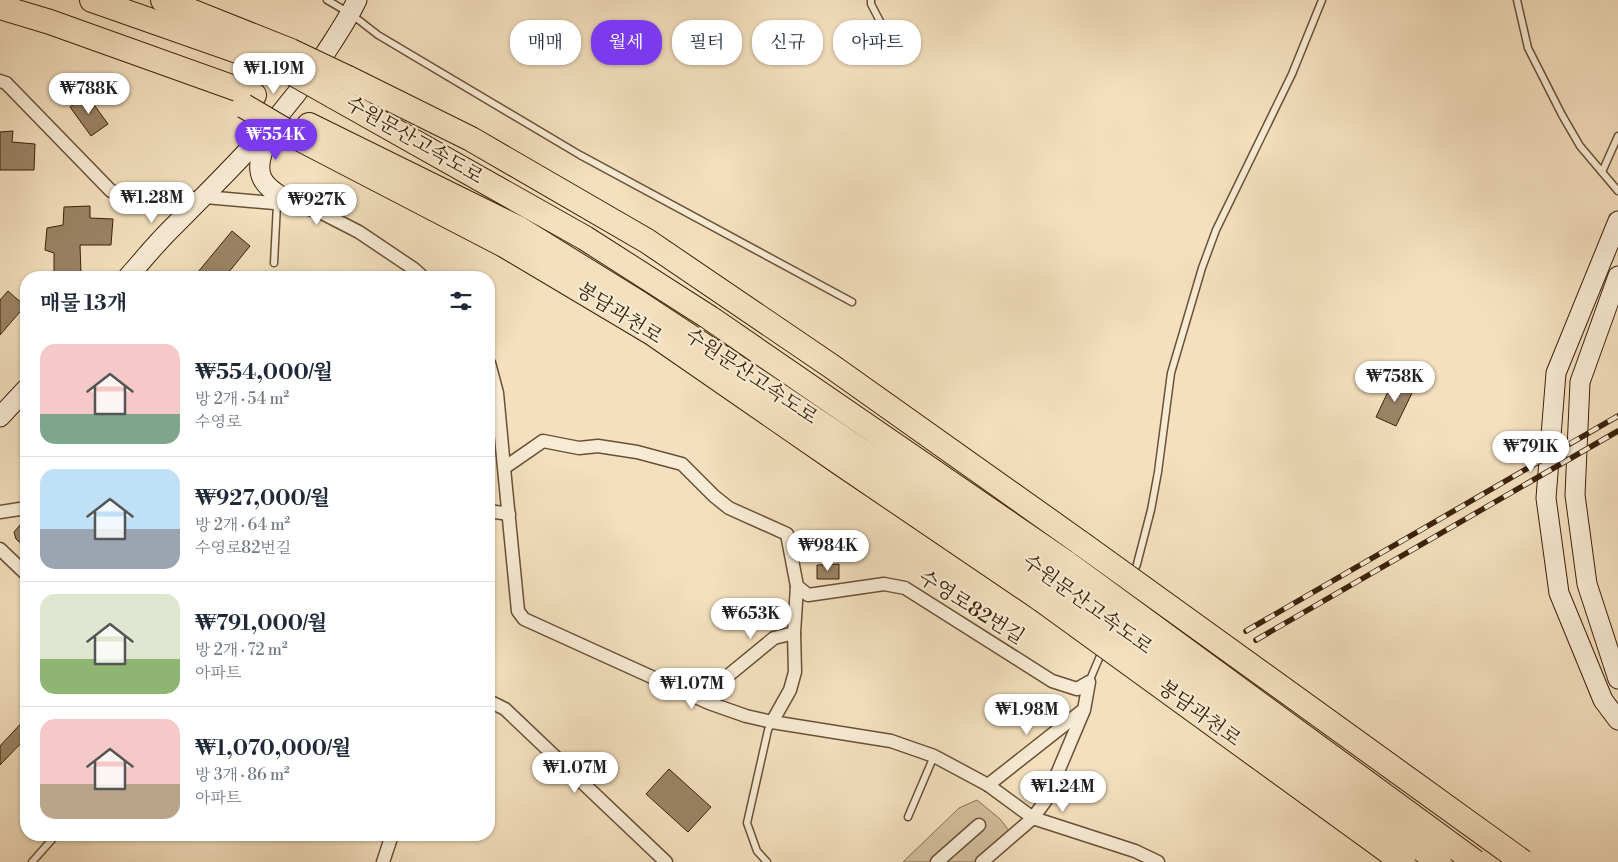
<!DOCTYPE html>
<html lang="ko">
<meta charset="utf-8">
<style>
:root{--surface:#fff;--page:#f2f2f3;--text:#1f2937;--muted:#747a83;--line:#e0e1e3;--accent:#7c3aed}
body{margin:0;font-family:"Libre Bodoni","Noto Serif KR",serif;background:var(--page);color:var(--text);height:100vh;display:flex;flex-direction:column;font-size:19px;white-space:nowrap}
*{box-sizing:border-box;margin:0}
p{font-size:16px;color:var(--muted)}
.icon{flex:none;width:28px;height:28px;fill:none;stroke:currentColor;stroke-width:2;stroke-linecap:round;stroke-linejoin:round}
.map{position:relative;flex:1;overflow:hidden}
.drawer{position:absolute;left:20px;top:271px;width:475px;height:570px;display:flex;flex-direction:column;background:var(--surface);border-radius:20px;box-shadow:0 1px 4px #0004}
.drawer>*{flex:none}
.top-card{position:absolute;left:510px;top:20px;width:475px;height:45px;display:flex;gap:10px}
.price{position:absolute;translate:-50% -42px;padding:0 11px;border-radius:18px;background:#fff;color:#222;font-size:16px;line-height:32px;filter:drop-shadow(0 1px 2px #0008)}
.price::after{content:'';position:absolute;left:50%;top:30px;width:15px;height:11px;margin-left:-8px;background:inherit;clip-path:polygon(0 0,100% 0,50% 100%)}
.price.current{background:var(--accent);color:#fff}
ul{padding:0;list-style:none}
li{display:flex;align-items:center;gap:15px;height:125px;padding:0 20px}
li+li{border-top:1px solid var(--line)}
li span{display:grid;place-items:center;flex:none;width:140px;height:100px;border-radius:15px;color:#555}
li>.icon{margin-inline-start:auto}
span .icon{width:60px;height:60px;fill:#fffc;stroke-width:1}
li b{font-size:21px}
h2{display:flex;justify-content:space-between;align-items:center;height:60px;padding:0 20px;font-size:21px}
.chip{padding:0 18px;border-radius:20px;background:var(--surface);box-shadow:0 1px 4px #0004;font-size:18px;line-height:45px}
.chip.current{background:var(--accent);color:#fff}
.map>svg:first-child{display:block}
.green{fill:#d5c09f;stroke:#887054}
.building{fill:#9b8467;stroke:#3b2109}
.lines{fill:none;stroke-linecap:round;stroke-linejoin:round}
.lane-casing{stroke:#695136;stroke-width:9}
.street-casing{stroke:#695136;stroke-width:15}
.secondary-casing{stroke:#3b2109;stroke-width:21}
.highway-casing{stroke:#3b2109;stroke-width:26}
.lane{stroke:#f8ebd5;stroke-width:6}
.street{stroke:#f8ebd5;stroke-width:12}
.secondary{stroke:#f8ebd5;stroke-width:19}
.highway{stroke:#f4e0be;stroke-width:24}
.rail-casing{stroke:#3b2109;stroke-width:5.5}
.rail{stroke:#f8ebd5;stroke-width:4;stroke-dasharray:11;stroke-linecap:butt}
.highway-bridge-casing{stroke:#3b2109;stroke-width:26;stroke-linecap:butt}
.highway-bridge{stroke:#f4e0be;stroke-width:24}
.labels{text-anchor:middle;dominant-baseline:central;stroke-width:4.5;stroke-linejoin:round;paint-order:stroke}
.street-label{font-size:20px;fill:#3b2109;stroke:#f8ebd5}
</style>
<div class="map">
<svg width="1618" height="862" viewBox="0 0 1618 862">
<rect width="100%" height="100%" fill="#f4e0be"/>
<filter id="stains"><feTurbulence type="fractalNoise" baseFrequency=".004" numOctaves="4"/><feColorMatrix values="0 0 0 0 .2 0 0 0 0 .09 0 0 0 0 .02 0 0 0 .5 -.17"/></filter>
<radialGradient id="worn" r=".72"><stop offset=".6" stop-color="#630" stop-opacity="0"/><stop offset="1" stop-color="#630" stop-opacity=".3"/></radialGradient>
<!-- green -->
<polygon class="green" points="977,800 1000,819 1010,832 976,862 903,862 959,808"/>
<!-- building -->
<g class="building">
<polygon points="87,95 108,124 91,136 70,107"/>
<polygon points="13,131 12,142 35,144 34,170 0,170 0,132"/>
<polygon points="90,206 90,218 113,219 111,245 80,245 81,274 54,275 54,253 45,250 47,228 63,225 64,207"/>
<polygon points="232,231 250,246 224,278 193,278"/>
<polygon points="8,291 25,306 0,335 0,300"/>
<polygon points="1394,379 1414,389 1396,426 1376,417"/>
<polygon points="26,518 26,548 16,539 14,532"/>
<polygon points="839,564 839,579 817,579 817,565"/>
<polygon points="26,718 26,738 0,765 0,746"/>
<polygon points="669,769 711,807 688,832 646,794"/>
</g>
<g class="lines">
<!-- lane casing -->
<g class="lane-casing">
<g id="lane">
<polyline points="327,0 351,14 378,35 580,155 852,302"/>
<polyline points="871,0 871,4 895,50"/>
<polyline points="1517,0 1528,48 1562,115 1580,146 1618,191"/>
<polyline points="1602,172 1618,136"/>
<polyline points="274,263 277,204"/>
<polyline points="1133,574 1137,564 1151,510 1158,472 1171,373 1202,268 1216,230 1292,74 1322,0"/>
<polyline points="1089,682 1103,649"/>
<polyline points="908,817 934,756"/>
<polyline points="32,862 56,835"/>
<polyline points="767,862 757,851 747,823 768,730 772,722"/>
</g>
</g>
<!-- street casing -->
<g class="street-casing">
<g id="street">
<polyline points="0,81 6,83 111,191 161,202 205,197 297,205 322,213 359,232 414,269 424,278"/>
<polyline points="489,363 497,393 504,468 543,441 579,448 598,446 637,452 682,464 714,496 729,508 787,534 797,586 808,595 884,584 905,588 1052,681 1077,689 1089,682 1084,710 1046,800 1033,818 988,785 934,756 891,741 772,722 746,716 709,703 524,619 518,611 504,468"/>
<polyline points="489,511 509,514"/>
<polyline points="0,512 26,508"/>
<polyline points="0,549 26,574"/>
<polyline points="724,679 774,638 794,633"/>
<polyline points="489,705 493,703 505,709 666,862"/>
<polyline points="772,722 790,690 795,672 794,633 797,586"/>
<polyline points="988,785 1082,711"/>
<polyline points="383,862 392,835"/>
<polyline points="937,862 979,825"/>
<polyline points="982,862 1033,818 1135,851 1158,862"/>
</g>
</g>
<!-- secondary casing -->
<g class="secondary-casing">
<g id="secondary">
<path d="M270,135C249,175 261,187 297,205"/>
<polyline points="1618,221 1556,373 1546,498 1559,593 1603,700 1618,720"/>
<polyline points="1618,276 1580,382 1575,495 1587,584 1618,679"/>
<path d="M127,278C143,260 158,241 176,224C230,170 284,117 326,52C337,35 348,19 357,0"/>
<polyline points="0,417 26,389"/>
</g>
</g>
<!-- highway casing -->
<g class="highway-casing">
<g id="highway">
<polyline points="92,0 280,66"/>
<polyline points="163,0 291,51"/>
<polyline points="0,7 50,22 254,95"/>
<polyline points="348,78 471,139 647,241 831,366 1082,544"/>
<polyline points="333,96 585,238 710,318 1068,564"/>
<polyline points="309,125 518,228 639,303 747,374 1055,581"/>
<polyline points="300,139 504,245 652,333 840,463 1042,600"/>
</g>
</g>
<!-- lane -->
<use href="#lane" class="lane"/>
<!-- street -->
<use href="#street" class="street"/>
<!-- secondary -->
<use href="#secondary" class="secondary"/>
<!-- highway -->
<use href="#highway" class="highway"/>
<!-- rail casing -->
<g class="rail-casing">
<g id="rail">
<polyline points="1246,631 1618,416"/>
<polyline points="1256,640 1618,431"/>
</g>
</g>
<!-- rail -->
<use href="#rail" class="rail"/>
<!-- highway-bridge casing -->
<g class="highway-bridge-casing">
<g id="highway-bridge">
<polyline points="291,51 348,78"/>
<polyline points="280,66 333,96"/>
<polyline points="244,106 300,139"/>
<polyline points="1082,544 1523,862"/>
<polyline points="1068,564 1475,862"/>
<polyline points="1055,581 1439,862"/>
<polyline points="1042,600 1403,862"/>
</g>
</g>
<!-- highway-bridge -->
<use href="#highway-bridge" class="highway-bridge"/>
</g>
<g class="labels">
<!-- street labels -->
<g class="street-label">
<text transform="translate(414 141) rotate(30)">수원문산고속도로</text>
<text transform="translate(619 314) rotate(32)">봉담과천로</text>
<text transform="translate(751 377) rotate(34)">수원문산고속도로</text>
<text transform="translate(1087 605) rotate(36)">수원문산고속도로</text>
<text transform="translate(971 608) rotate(32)">수영로82번길</text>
<text transform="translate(1199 714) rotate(36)">봉담과천로</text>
</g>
</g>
<rect width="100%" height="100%" filter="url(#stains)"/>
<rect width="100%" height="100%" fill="url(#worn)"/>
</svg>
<b class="price" style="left:274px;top:95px">₩1.19M</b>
<b class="price" style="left:89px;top:115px">₩788K</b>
<b class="price current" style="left:276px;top:161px">₩554K</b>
<b class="price" style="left:152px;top:224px">₩1.28M</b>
<b class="price" style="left:317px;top:226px">₩927K</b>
<b class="price" style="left:1395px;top:403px">₩758K</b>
<b class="price" style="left:1531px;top:473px">₩791K</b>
<b class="price" style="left:828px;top:572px">₩984K</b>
<b class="price" style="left:751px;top:640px">₩653K</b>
<b class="price" style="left:692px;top:710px">₩1.07M</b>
<b class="price" style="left:1027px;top:736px">₩1.98M</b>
<b class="price" style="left:575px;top:794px">₩1.07M</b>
<b class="price" style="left:1063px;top:813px">₩1.24M</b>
<div class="top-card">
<a class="chip">매매</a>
<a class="chip current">월세</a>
<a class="chip">필터</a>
<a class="chip">신규</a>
<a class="chip">아파트</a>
</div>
<section class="drawer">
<h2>매물 13개<svg class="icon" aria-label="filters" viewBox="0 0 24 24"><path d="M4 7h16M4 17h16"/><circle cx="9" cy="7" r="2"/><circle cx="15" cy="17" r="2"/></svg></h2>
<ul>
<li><span style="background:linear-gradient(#f6c9c9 70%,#7fa58c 0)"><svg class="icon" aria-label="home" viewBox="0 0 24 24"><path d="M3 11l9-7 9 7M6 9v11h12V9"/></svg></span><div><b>₩554,000/월</b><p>방 2개 · 54 m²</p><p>수영로</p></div></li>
<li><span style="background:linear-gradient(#bfe0f5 60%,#9aa5b1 0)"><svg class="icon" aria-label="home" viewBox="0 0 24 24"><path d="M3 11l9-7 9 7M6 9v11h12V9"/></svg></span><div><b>₩927,000/월</b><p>방 2개 · 64 m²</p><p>수영로82번길</p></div></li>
<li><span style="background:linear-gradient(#dfe7d0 65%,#8fb573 0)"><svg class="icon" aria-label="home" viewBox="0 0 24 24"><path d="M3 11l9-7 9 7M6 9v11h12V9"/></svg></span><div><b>₩791,000/월</b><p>방 2개 · 72 m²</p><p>아파트</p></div></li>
<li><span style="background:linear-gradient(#f6c9c9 65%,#b9a48a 0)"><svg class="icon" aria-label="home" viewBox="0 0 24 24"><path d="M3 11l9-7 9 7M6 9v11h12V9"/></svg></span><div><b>₩1,070,000/월</b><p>방 3개 · 86 m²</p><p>아파트</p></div></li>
</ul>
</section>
</div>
